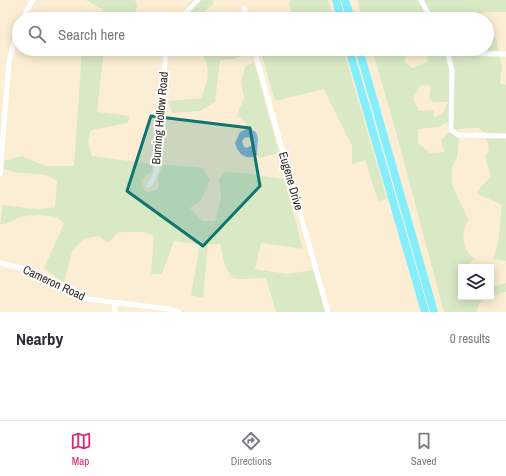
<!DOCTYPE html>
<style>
body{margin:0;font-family:"Archivo Narrow",sans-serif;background:#f2f2f3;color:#2b2b33}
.controls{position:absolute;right:12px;bottom:12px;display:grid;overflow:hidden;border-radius:0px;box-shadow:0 2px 10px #0003}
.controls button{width:36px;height:36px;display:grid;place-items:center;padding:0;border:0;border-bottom:1px solid #e1e1e2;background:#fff;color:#2b2b33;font:20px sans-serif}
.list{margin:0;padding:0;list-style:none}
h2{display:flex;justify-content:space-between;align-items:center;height:52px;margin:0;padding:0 16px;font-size:17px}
h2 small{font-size:13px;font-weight:400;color:#7c7c81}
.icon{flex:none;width:22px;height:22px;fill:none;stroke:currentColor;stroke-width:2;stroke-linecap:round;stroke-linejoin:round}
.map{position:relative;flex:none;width:506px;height:312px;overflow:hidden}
.search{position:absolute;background:#fff;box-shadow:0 2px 10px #0003;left:12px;right:12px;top:12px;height:44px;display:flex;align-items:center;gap:10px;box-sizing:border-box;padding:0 14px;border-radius:22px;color:#7c7c81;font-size:15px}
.sheet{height:108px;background:#fff}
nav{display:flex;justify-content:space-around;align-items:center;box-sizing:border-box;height:56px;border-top:1px solid #e1e1e2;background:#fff;font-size:11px;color:#7c7c81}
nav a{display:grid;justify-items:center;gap:2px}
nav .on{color:#db2777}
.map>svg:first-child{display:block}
.green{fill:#d9e9c6;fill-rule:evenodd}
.water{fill:#85afd5;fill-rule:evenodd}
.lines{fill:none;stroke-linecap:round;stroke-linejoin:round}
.minor{stroke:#fff;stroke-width:5}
.trunk{stroke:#84eefc;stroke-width:8}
.marked{fill:#0f766e;fill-opacity:0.2;stroke:#0f766e;stroke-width:3;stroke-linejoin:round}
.labels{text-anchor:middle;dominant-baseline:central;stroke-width:4;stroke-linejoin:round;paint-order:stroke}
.street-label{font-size:12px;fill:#2e291f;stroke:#fdfdfd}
</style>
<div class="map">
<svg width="506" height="312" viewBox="0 0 506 312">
<rect width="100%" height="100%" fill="#fceed4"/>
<!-- green -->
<g class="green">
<path d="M86 0H135L137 5 135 19H99L103 10Z"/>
<path d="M192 0H213V4L197 19H176Z"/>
<path d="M290 0H328L334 19H293L289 3Z"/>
<path d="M357 0H506V12H483L477 19H363Z"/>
<path d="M487 35 496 38 502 66 500 84 506 85V261L493 259 498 244 502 205 476 193 491 176 485 157 489 150 485 133 478 128 457 129 459 140 457 158 452 167V184L468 219C462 233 460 250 476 259L470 262 468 267H461V297H488C481 299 478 305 477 312H444L397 136 372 49H406L405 62 412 68 427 62 428 49H487ZM421 85 431 86 429 98 434 102H448L443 114 434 117V110L419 111 413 98ZM447 122 450 132 441 140 444 152 430 153 418 143V129L439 127Z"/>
<path d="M78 49H104L97 112 129 116 128 123 91 130 88 141 92 156 152 164V171L142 179 141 186 147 192 156 190 159 187 158 177 163 165H173L202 168 210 180 201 200 190 208 202 221H215L221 198 219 179 225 172 244 173 284 179 303 249 261 243 255 269 288 274 313 270 325 312H276L266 278C254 278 244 280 232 278L225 266 220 244H208L203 298 191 295 200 244 174 241 162 274H151L154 236 144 232H118L108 243 99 236 83 239 72 252 64 283 44 268 64 224 57 217 40 215 22 216 5 224H0L3 205C23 206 36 212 55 207L57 181 46 175 13 172 4 169V161L22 156 45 166H74L82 51Z"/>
<path d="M201 49H249L248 53 234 59 220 60 215 102 200 111 172 113 168 101 201 98C210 77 210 70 201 49Z"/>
<path d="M265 49H343L387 199 378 201 365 160 352 164V146L324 89 275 101 261 52Z"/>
<path d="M254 62 279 153 259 158 257 155C259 129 255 133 237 115L244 98 241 82 245 67Z"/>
<path d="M506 283V292L491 296V287Z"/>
</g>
<!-- water -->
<path class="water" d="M249 128 256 132 258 138 257 155C246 161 238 154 235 143L240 132ZM249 137 252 145 247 148 244 147 242 141 244 138Z"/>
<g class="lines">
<!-- minor -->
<g class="minor">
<path d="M421 0 431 19"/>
<path d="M244 8 246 19"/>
<path d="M22 19 33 0"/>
<path d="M179 19 198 0"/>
<path d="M254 49 328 312"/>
<path d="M447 49 452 71 451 130 458 135 506 136"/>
<path d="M449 53 506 54"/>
<path d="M0 174 9 61 19 24"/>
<path d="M149 185C167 169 162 77 166 49"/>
<path d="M0 263 26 269 80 298 169 309 179 312"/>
<path d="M115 312V303"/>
</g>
<!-- trunk -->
<g class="trunk">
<path d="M336 0 341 19"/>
<path d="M345 0 351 19"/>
<path d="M349 49 425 312"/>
<path d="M359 49 434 312"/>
</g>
</g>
<!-- marked area -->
<path class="marked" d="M151 116 250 128 260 186 203 246 127 191Z"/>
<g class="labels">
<!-- street labels -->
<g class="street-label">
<text transform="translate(160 118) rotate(-85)">Burning Hollow Road</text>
<text transform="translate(291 181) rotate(74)">Eugene Drive</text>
<text transform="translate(54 283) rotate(25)">Cameron Road</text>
</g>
</g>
</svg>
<div class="controls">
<button><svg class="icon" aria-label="layers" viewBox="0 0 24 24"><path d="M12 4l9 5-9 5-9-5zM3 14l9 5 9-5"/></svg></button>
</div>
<div class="search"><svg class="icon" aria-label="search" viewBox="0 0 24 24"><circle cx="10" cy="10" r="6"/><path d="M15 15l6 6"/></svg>Search here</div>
</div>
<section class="sheet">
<h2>Nearby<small>0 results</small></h2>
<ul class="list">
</ul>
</section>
<nav>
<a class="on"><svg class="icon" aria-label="map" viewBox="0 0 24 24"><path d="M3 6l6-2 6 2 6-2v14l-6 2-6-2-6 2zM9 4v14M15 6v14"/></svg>Map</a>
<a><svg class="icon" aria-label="directions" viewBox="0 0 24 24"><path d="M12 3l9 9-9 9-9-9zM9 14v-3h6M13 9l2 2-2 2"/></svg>Directions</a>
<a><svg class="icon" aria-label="saved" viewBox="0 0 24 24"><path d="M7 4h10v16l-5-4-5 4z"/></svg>Saved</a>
</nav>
